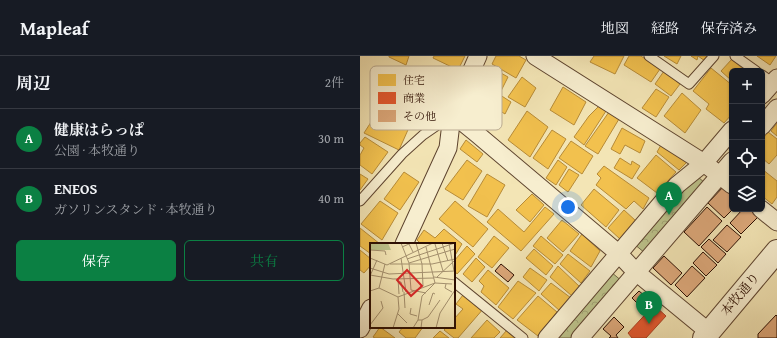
<!DOCTYPE html>
<html lang="ja">
<meta charset="utf-8">
<style>
body{margin:0;font-family:"Gentium Book Plus","Noto Serif JP",serif;background:#20242c;color:#f1f3f6}
.controls{position:absolute;right:12px;top:12px;display:grid;overflow:hidden;border-radius:6px;box-shadow:0 1px 3px #0004}
.controls button{width:36px;height:36px;display:grid;place-items:center;padding:0;border:0;border-bottom:1px solid #363941;background:#171b24;color:#f1f3f6;font:20px sans-serif}
.you{position:absolute;left:208px;top:151px;width:14px;height:14px;margin:-10px;border:3px solid #fff;border-radius:50%;background:#1a73e8;box-shadow:0 0 0 6px #1a73e833}
.badge{display:grid;place-items:center;width:26px;height:26px;border-radius:50%;background:#0b8043;color:#fff;font-size:13px;font-weight:700}
.pin{position:absolute;translate:-50% -33px;filter:drop-shadow(0 1px 2px #0008)}
.pin::after{content:'';position:absolute;top:21px;width:14px;height:12px;background:inherit;clip-path:polygon(0 0,100% 0,50% 100%)}
.list{margin:0;padding:0;list-style:none}
h2{display:flex;justify-content:space-between;align-items:center;height:52px;margin:0;padding:0 16px;font-size:17px}
h2 small{font-size:13px;font-weight:400;color:#9ea1a6}
.list li{display:grid;grid-template-columns:26px 1fr auto;gap:12px;align-items:center;box-sizing:border-box;height:60px;padding:0 16px;border-top:1px solid #363941}
.list b{display:block;font-size:15px;white-space:nowrap}
.list p{margin:0;font-size:13px;white-space:nowrap;color:#9ea1a6}
.list em{font-size:13px;font-style:normal;color:#9ea1a6}
.actions{display:flex;gap:8px;padding:12px 16px}
.actions a{flex:1;padding:9px 0;border:1px solid #0b8043;border-radius:6px;text-align:center;font-size:14px;color:#0b8043}
.actions .main{background:#0b8043;color:#fff}
.icon{flex:none;width:22px;height:22px;fill:none;stroke:currentColor;stroke-width:2;stroke-linecap:round;stroke-linejoin:round}
.map{position:relative;flex:none;width:417px;height:282px;overflow:hidden}
header{display:flex;align-items:center;gap:24px;box-sizing:border-box;height:56px;padding:0 20px;background:#171b24;border-bottom:1px solid #363941}
header strong{font-size:19px}
nav{display:flex;gap:22px;margin-inline-start:auto;font-size:14px}
main{display:flex}
aside{flex:1;background:#171b24}
.map>svg:first-child{display:block}
.park{fill:url(#park-crowns);stroke:#746947}
.homes{fill:#f2c14e;stroke:#b78b37}
.shops{fill:#e4572e;stroke:#ad4121}
.building{fill:#dca779;stroke:#2c0e02}
.lines{fill:none;stroke-linecap:round;stroke-linejoin:round}
.service-casing{stroke:#5e442f;stroke-width:11}
.minor-casing{stroke:#5e442f;stroke-width:19}
.tertiary-casing{stroke:#5e442f;stroke-width:24}
.service{stroke:#f7eecf;stroke-width:9}
.minor{stroke:#f7eecf;stroke-width:17}
.tertiary{stroke:#f7eecf;stroke-width:22}
.labels{text-anchor:middle;dominant-baseline:central;stroke-width:4;stroke-linejoin:round;paint-order:stroke}
.street-label{font-size:13px;fill:#2c0e02;stroke:#f7eecf}
.inset-road{fill:none;stroke:#a38f6d;stroke-width:1}
.view{fill:#d62828;fill-opacity:0.15;stroke:#d62828;stroke-width:2}
.inset-edge{fill:none;stroke:#2c0e02;stroke-width:2}
.key{fill:#f7eecf;stroke:#baab92;stroke-width:1}
.key-label{font-size:11px;fill:#2c0e02}
</style>
<header>
<strong>Mapleaf</strong>
<nav><a>地図</a><a>経路</a><a>保存済み</a></nav>
</header>
<main>
<aside>
<h2>周辺<small>2件</small></h2>
<ul class="list">
<li><span class="badge">A</span><div><b>健康はらっぱ</b><p>公園 · 本牧通り</p></div><em>30 m</em></li>
<li><span class="badge">B</span><div><b>ENEOS</b><p>ガソリンスタンド · 本牧通り</p></div><em>40 m</em></li>
</ul>
<div class="actions"><a class="main">保存</a><a>共有</a></div>
</aside>
<div class="map">
<svg width="417" height="282" viewBox="0 0 417 282">
<defs>
<pattern id="park-crowns" width="20" height="18" patternUnits="userSpaceOnUse"><rect width="20" height="18" fill="#bdc48c"/><path d="M2 6a3 3 0 1 1 6 0M12 15a3 3 0 1 1 6 0" fill="none" stroke="#a3a777"/></pattern>
</defs>
<rect width="100%" height="100%" fill="#f3e5b5"/>
<filter id="stains"><feTurbulence type="fractalNoise" baseFrequency=".005" numOctaves="4"/><feColorMatrix values="0 0 0 0 .2 0 0 0 0 .09 0 0 0 0 .02 0 0 0 .5 -.17"/></filter>
<radialGradient id="worn" r=".72"><stop offset=".6" stop-color="#630" stop-opacity="0"/><stop offset="1" stop-color="#630" stop-opacity=".3"/></radialGradient>
<!-- park -->
<g class="park">
<path d="M338 121 345 127 285 197 274 188 325 131Z"/>
<path d="M251 216 263 226 214 282H195Z"/>
</g>
<!-- homes -->
<g class="homes">
<path d="M29 0H49L46 9 29 1Z"/>
<path d="M74 0H105L98 14 73 2Z"/>
<path d="M136 0H159L166 4 156 22 132 8Z"/>
<path d="M234 0H264L255 18 230 6Z"/>
<path d="M269 0H281L300 13 291 26 264 9Z"/>
<path d="M304 0H321L317 8Z"/>
<path d="M331 0H348L345 5 338 0 337 4Z"/>
<path d="M397 0H416L410 9Z"/>
<path d="M372 3 385 15H372V25L361 15Z"/>
<path d="M132 12 148 21 141 35 124 25Z"/>
<path d="M351 12 372 29V58L364 67 346 53 349 48 333 35Z"/>
<path d="M304 15 320 28 311 40 295 28Z"/>
<path d="M162 21 176 32 165 51 148 41Z"/>
<path d="M120 26 151 46 145 58 113 38Z"/>
<path d="M203 31 226 46 214 69 190 54Z"/>
<path d="M296 33 309 41 296 61 282 52Z"/>
<path d="M322 37 341 54 325 77 304 60Z"/>
<path d="M239 50 246 55 224 89 214 81 229 60Z"/>
<path d="M20 52 51 67 39 94 4 77Z"/>
<path d="M167 55 188 71 170 101 148 84Z"/>
<path d="M249 56 259 63 238 98 225 90Z"/>
<path d="M417 67V80L411 75Z"/>
<path d="M262 72 285 85 280 97 265 89 260 98 251 93Z"/>
<path d="M192 74 206 83 188 113 173 102Z"/>
<path d="M408 76 417 83V99L409 108 402 102V84Z"/>
<path d="M5 81 28 96 12 118 0 109V99L4 92 0 89V87Z"/>
<path d="M106 84 123 98 117 106 100 93Z"/>
<path d="M211 85 233 100 222 118 199 102Z"/>
<path d="M301 89 327 106 319 114 297 96Z"/>
<path d="M296 99 316 116 297 137 277 122Z"/>
<path d="M260 102 271 109 272 105 280 110 272 123 254 112Z"/>
<path d="M107 104 122 115 103 144 85 133Z"/>
<path d="M198 104 207 111 196 129 186 122Z"/>
<path d="M244 110 289 142 283 153 274 145 266 153 236 129 241 122 237 118Z"/>
<path d="M209 113 219 119 208 136 199 129Z"/>
<path d="M402 113 417 125V141L412 148 402 140Z"/>
<path d="M44 116 59 126 40 154 24 143Z"/>
<path d="M0 118 8 123 0 134Z"/>
<path d="M127 118 145 129 127 161 108 150Z"/>
<path d="M234 133 259 154 246 171 221 149Z"/>
<path d="M172 138 184 149 170 166 156 154Z"/>
<path d="M20 145 38 157 22 184 1 168Z"/>
<path d="M95 145 128 173 113 191 79 163Z"/>
<path d="M185 151 194 158 161 195 127 166 138 153 164 176Z"/>
<path d="M264 154 276 165 260 183 248 172Z"/>
<path d="M202 164 219 178 203 196 187 182Z"/>
<path d="M0 172 20 188H11V198L0 190Z"/>
<path d="M84 173 102 188 94 201V188H61L57 184 64 174 75 182Z"/>
<path d="M222 178 240 195 231 211 210 195Z"/>
<path d="M134 180 149 192 132 212 118 201Z"/>
<path d="M181 180 203 199 195 208 173 190Z"/>
<path d="M107 190 115 198 97 218 94 214V205Z"/>
<path d="M174 193 193 210 186 219 166 202Z"/>
<path d="M0 194 11 203V209L4 217 0 214Z"/>
<path d="M208 198 230 215 221 227 200 208Z"/>
<path d="M116 202 125 211 112 226 103 218Z"/>
<path d="M198 210 220 231 212 240 190 221Z"/>
<path d="M170 212 187 224 179 235 163 221Z"/>
<path d="M128 214 149 232 136 249 121 236 124 230 119 225Z"/>
<path d="M158 225 176 237 153 263 138 251Z"/>
<path d="M191 227 211 242 200 255 181 238Z"/>
<path d="M103 239 124 252 98 282H94L84 274 87 271H94V263L103 253 96 248Z"/>
<path d="M178 240 197 256 178 280 157 264Z"/>
<path d="M127 264 140 276 134 282H111Z"/>
<path d="M20 271 35 282H15L13 281Z"/>
<path d="M43 271H63L55 282H46L39 276Z"/>
<path d="M147 274 156 282H140Z"/>
<path d="M80 275 89 282H73Z"/>
</g>
<!-- shops -->
<path class="shops" d="M294 249 306 260 286 282H272L268 277Z"/>
<!-- building -->
<g class="building">
<path d="M364 130 372 137V153H373L364 162 348 147Z"/>
<path d="M347 151 362 165 339 190 324 176Z"/>
<path d="M383 153H389L398 161 381 178 370 167Z"/>
<path d="M367 169 381 181 367 196 353 184Z"/>
<path d="M349 183 366 198 358 207 341 191Z"/>
<path d="M343 196 357 209 346 220 333 207Z"/>
<path d="M304 200 322 217 311 229 293 212Z"/>
<path d="M141 208 154 219 148 226 135 215Z"/>
<path d="M332 210 345 222 327 241 315 229Z"/>
<path d="M279 235 285 240 278 248 272 242Z"/>
<path d="M416 259 417 260V282H398V278Z"/>
<path d="M254 261 264 271 256 279 258 282H249L251 280 243 273Z"/>
</g>
<g class="lines">
<!-- service casing -->
<g class="service-casing">
<g id="service">
<path d="M289 0 329 28 354 0"/>
<path d="M375 0 396 15"/>
<path d="M402 19 413 27"/>
<path d="M0 145 42 98 63 79 92 59"/>
<path d="M94 226 163 282"/>
</g>
</g>
<!-- minor casing -->
<g class="minor-casing">
<g id="minor">
<path d="M175 0 344 107 372 129"/>
<path d="M402 39 417 22"/>
<path d="M92 59 101 65 117 78 258 197 276 216 349 276"/>
<path d="M402 70 417 52"/>
<path d="M401 153 417 166"/>
<path d="M44 188 88 92 92 59 118 0"/>
<path d="M0 273 11 252"/>
<path d="M187 282 317 129 344 107 372 74"/>
<path d="M220 282 372 105"/>
</g>
</g>
<!-- tertiary casing -->
<g class="tertiary-casing">
<path id="tertiary" d="M344 282 417 195"/>
</g>
<!-- service -->
<use href="#service" class="service"/>
<!-- minor -->
<use href="#minor" class="minor"/>
<!-- tertiary -->
<use href="#tertiary" class="tertiary"/>
</g>
<g class="labels">
<!-- street labels -->
<g class="street-label">
<text transform="translate(380 238) rotate(-50)">本牧通り</text>
</g>
</g>
<!-- overview -->
<g transform="translate(10 187)">
<rect width="85" height="85" fill="#f3e5b5"/>
<path d="M0 0H18L21 7H0Z" fill="#bdc48c"/>
<path class="inset-road" d="M31 0 39 20 41 47M46 0 52 21 53 43M72 0 78 18M79 0 84 28M65 1 73 28M32 4 39 1 43 9M0 7 15 8 16 12M0 15 17 22 63 0M31 15 36 49M37 16 85 0M39 20 85 6M20 21H62L85 16M0 25 19 31 85 28M0 32 23 36 64 35M0 33 7 17M64 34 85 37M67 34 84 18M28 36 29 51M28 39H31L33 49M65 40 82 41M76 41 75 45 82 49M9 45 15 21M41 47 56 50M0 48 9 45 28 54 65 40 56 4M34 49 35 65M59 62 63 50 65 51M41 65 40 71 47 73M27 70 37 80M48 77H52L51 85M52 77 58 74 70 57M0 82 13 65 11 58M23 85 29 66 28 54M43 85 48 77 52 53 65 40M66 85 70 70 85 47"/>
<path class="view" d="M37 27 52 43 41 53 27 37Z"/>
<rect width="85" height="85" class="inset-edge"/>
</g>
<!-- legend -->
<rect x="10" y="10" width="132" height="64" rx="6" class="key"/>
<rect x="18" y="18" width="18" height="12" fill="#f2c14e"/>
<rect x="18" y="36" width="18" height="12" fill="#e4572e"/>
<rect x="18" y="54" width="18" height="12" fill="#dca779"/>
<g class="key-label">
<text x="43" y="28">住宅</text>
<text x="43" y="46">商業</text>
<text x="43" y="64">その他</text>
</g>
<rect width="100%" height="100%" filter="url(#stains)"/>
<rect width="100%" height="100%" fill="url(#worn)"/>
</svg>
<div class="controls">
<button>+</button>
<button>−</button>
<button><svg class="icon" aria-label="locate" viewBox="0 0 24 24"><circle cx="12" cy="12" r="6"/><path d="M12 2v4M12 18v4M2 12h4M18 12h4"/></svg></button>
<button><svg class="icon" aria-label="layers" viewBox="0 0 24 24"><path d="M12 4l9 5-9 5-9-5zM3 14l9 5 9-5"/></svg></button>
</div>
<div class="you"></div>
<div class="pin badge" style="left:309px;top:159px">A</div>
<div class="pin badge" style="left:289px;top:268px">B</div>
</div>
</main>
